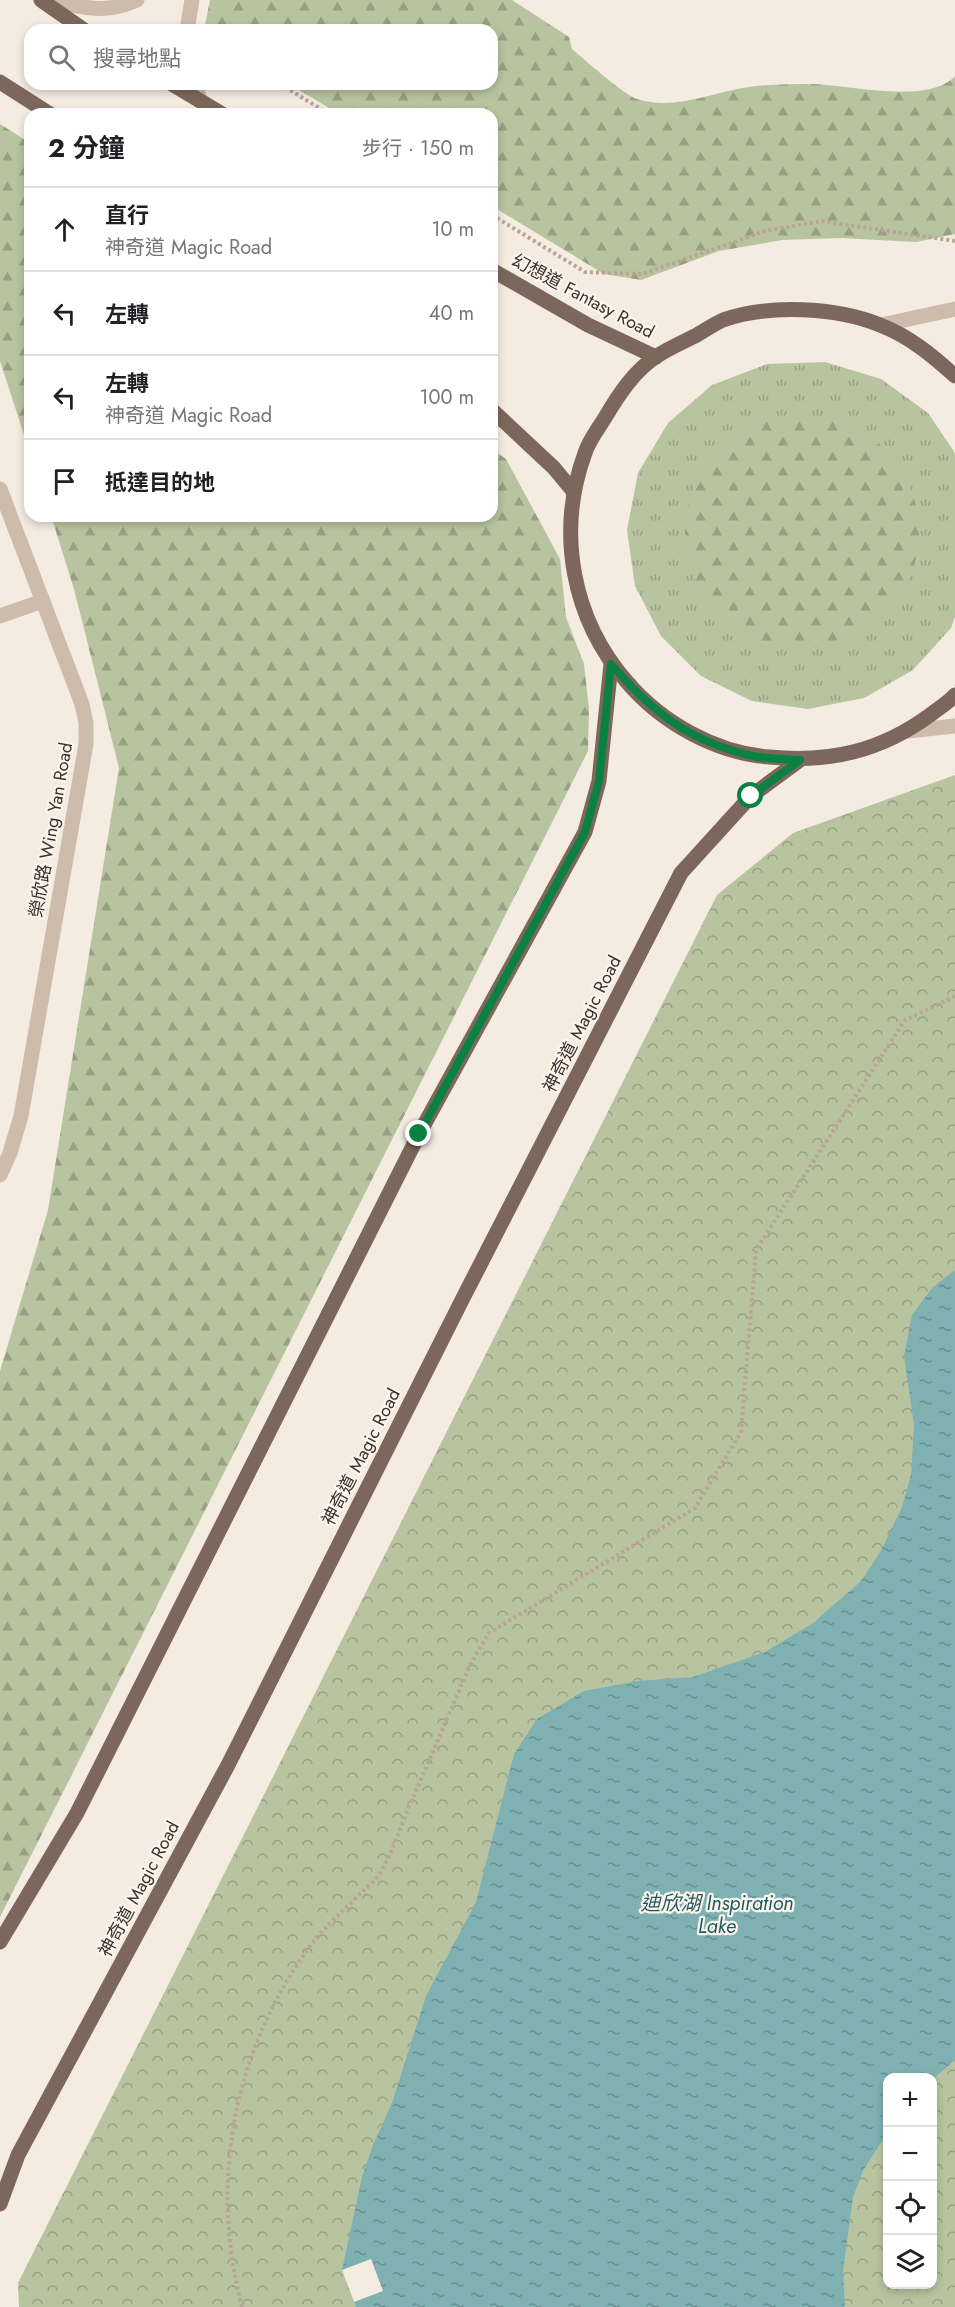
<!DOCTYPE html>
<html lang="zh-TW">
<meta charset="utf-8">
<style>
body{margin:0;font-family:Jost,"Noto Sans TC",sans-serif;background:#f2f2f2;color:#202124}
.controls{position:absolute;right:18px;bottom:18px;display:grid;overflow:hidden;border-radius:12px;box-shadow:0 3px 9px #0003}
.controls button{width:54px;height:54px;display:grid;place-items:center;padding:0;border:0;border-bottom:2px solid #e0e0e0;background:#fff;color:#202124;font:30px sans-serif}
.stop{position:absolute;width:18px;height:18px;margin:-14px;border:4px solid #0b8043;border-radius:50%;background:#fff}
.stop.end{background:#0b8043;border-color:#fff;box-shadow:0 2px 6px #0008}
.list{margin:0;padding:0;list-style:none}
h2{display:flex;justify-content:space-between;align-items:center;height:78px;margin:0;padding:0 24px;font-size:26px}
h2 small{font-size:20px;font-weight:400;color:#757577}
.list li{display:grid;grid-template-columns:39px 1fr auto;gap:18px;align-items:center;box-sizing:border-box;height:84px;padding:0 24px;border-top:2px solid #e0e0e0}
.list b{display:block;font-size:22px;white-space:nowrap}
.list p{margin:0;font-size:20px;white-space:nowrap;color:#757577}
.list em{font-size:20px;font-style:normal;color:#757577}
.icon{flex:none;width:33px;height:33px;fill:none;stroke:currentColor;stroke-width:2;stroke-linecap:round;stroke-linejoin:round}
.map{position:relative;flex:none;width:955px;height:2307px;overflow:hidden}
.search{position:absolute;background:#fff;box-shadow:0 3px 9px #0003;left:24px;top:24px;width:474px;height:66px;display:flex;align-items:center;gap:15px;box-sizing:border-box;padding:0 21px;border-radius:18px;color:#757577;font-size:22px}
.panel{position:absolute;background:#fff;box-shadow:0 3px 9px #0003;left:24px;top:108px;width:474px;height:414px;border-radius:18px}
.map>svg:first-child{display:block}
.grass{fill:url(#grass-tufts)}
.forest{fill:url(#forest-firs)}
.park{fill:url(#park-crowns);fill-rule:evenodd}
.water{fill:url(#water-ripples)}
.pier{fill:#f4ebe1}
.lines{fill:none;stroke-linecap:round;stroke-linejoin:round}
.path{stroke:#b9a596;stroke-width:4;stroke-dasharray:3 3;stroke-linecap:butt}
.minor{stroke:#cdbbac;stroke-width:15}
.major{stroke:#7d675c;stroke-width:15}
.route{stroke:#0b8043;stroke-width:8}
.labels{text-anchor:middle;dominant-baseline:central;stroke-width:4.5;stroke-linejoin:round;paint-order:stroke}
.street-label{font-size:18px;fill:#3b302b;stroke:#fbf5ee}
.water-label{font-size:20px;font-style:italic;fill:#1f5a5e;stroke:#fbf5ee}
</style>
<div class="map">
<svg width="955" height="2307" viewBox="0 0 955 2307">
<defs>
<pattern id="grass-tufts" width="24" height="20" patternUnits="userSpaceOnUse" patternTransform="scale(1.5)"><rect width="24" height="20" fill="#b8c4a0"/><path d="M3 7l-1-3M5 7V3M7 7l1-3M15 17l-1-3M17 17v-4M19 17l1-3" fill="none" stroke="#97a083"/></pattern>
<pattern id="forest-firs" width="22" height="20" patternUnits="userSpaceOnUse" patternTransform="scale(1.5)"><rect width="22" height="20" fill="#b8c4a0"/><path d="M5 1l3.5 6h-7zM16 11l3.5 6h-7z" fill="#97a083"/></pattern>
<pattern id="park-crowns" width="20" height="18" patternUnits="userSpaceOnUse" patternTransform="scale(1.5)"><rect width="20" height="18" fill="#b8c4a0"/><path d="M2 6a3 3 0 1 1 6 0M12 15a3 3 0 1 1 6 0" fill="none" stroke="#97a083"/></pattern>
<pattern id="water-ripples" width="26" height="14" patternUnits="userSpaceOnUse" patternTransform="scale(1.5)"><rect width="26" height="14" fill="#7fb0b2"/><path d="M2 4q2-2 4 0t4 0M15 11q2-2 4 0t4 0" fill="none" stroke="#699091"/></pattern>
</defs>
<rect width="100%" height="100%" fill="#f4ebe1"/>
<!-- grass -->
<path class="grass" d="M825 362 881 379 928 413 955 453V617L951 628 913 670 864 698 808 709 752 701 701 676 661 636 635 586 627 530 638 473 668 423 712 385 767 364Z"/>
<!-- forest -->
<g class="forest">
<path d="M210 0H512L569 37 572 49C585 60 624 95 637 99 674 111 713 92 749 87 770 84 793 84 813 84 849 85 929 105 955 76V234L916 242 841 238 782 240 719 251 641 280 604 274 492 206V114H339L289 84H492V30H204Z"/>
<path d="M0 124 30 143V453L0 361Z"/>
<circle cx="802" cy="532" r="117"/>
<path d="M492 449 506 459 560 559 566 617 584 664 589 709 588 751 0 1917V1371L48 1210 119 768 74 589 51 516H492Z"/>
</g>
<!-- park -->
<path class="park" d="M955 775V2307H19L18 2283 717 895 793 833ZM888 2078H932V2284H888Z"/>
<!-- water -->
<path class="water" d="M955 1270V2060L933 2079 888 2078 887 2133 863 2171 853 2197 843 2271 845 2307H356L342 2270 362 2177 373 2145 392 2103 426 1996 476 1902 514 1754 537 1719 584 1691 638 1681 693 1677 765 1652 813 1623 861 1581 881 1551 902 1507 911 1475 914 1425 904 1356 912 1315 932 1288Z"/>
<!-- pier -->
<path class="pier" d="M371 2259 383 2291 354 2302 342 2270Z"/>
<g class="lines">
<!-- path -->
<g class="path">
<path d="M280 84 329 114"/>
<path d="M492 215 585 272 643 274 765 231 821 221 955 241"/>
<path d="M242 2307C209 2181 233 2050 311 1945 325 1926 344 1910 361 1893 367 1887 376 1881 380 1873 392 1853 400 1828 409 1807 430 1759 450 1712 470 1665L489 1633 695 1508 741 1432 756 1250 905 1020 955 996"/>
</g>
<!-- minor -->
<g class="minor">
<path d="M50 0C83 7 104 15 137 0"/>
<path d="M187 30 192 0"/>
<path d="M196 84 200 101"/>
<path d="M881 325 955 309"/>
<path d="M0 489 82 704 86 723V744L21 1116 10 1153 0 1175"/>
<path d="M0 616 43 601"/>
<path d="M908 731 955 726"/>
</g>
<!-- major -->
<g class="major">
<path d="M41 0 84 30"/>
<path d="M0 82 50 114"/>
<path d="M172 84 222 114"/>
<path d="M492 270 588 325 656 357"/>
<path d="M955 376C933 356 909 336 880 325 836 307 768 304 723 320 714 324 704 331 695 336 683 342 669 348 657 356 635 370 619 394 606 416 599 428 589 440 585 453 556 532 572 619 627 682 662 723 716 753 769 757 830 763 881 751 930 715 939 708 948 703 955 695"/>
<path d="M492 410 554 468 573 491"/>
<path d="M0 1942 77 1813 419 1134 585 832 599 781 611 664"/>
<path d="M0 2204 18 2155 228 1765 462 1300 681 873 751 796 800 760"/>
</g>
</g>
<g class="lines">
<!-- route -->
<path class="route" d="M419 1134 585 832 599 781 611 664C652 712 690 742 753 756 768 759 784 759 800 760L751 796"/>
</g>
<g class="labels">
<!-- street labels -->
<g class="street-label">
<text transform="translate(583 296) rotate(28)">幻想道 Fantasy Road</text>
<text transform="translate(51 830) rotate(-80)">榮欣路 Wing Yan Road</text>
<text transform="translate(582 1024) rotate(-63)">神奇道 Magic Road</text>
<text transform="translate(361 1457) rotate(-63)">神奇道 Magic Road</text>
<text transform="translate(139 1889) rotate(-62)">神奇道 Magic Road</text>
</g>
<!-- water labels -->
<g class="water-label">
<text x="717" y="1903">迪欣湖 Inspiration<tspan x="717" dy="23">Lake</tspan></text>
</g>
</g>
</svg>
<div class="controls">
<button>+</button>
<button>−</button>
<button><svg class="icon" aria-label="locate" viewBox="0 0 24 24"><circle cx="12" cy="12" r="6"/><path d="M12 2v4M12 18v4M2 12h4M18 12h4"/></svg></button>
<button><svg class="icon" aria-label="layers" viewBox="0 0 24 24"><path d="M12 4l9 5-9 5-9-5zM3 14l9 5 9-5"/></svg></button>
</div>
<div class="stop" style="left:751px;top:796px"></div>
<div class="stop end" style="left:419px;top:1134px"></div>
<div class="search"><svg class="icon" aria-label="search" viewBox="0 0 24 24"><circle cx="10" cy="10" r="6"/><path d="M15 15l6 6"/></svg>搜尋地點</div>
<section class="panel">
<h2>2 分鐘<small>步行 · 150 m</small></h2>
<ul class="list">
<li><svg class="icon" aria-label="ahead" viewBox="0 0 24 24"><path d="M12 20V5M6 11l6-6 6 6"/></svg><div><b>直行</b><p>神奇道 Magic Road</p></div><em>10 m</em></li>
<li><svg class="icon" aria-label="left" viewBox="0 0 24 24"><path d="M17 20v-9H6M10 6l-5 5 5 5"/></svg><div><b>左轉</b></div><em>40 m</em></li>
<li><svg class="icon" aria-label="left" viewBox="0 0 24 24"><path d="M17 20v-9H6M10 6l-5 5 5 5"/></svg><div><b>左轉</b><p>神奇道 Magic Road</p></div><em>100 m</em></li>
<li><svg class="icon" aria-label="arrive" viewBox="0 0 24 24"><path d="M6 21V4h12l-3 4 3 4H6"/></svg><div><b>抵達目的地</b></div></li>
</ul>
</section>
</div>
